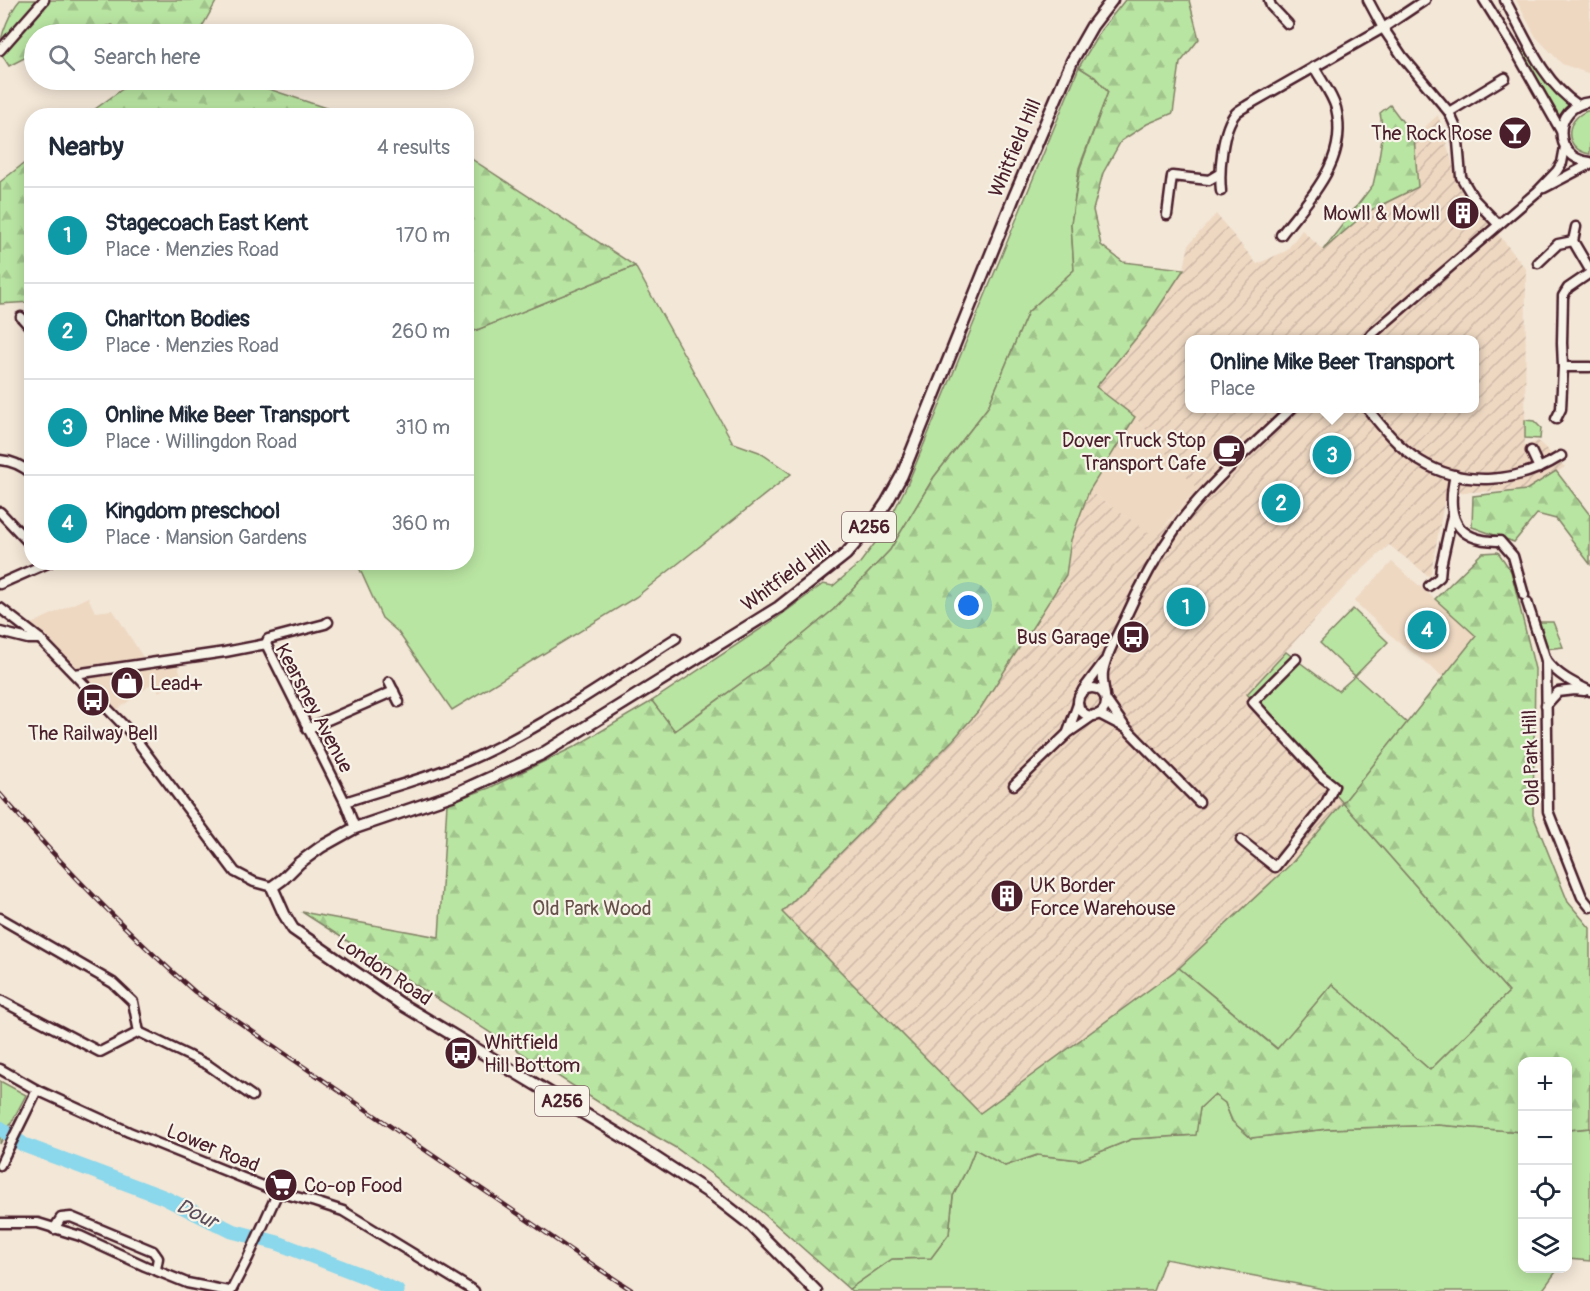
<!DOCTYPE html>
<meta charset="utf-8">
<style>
body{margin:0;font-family:Pangolin,sans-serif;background:#f2f2f3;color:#1f2937}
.controls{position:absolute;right:18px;bottom:18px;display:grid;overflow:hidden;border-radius:12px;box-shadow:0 3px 15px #0003}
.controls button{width:54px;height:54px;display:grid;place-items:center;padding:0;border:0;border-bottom:2px solid #e0e1e3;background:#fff;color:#1f2937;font:30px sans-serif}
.you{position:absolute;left:969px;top:606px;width:21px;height:21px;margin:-15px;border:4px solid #fff;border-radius:50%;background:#1a73e8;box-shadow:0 0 0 9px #1a73e833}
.badge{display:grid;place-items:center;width:39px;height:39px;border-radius:50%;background:#0f766e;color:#fff;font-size:20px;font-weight:700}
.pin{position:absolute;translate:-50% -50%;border:3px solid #fff;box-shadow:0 2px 6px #0006}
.popup{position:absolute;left:1185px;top:335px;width:294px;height:78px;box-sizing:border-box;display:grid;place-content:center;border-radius:12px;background:#fff;filter:drop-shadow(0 2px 4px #0005);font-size:20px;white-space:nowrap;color:#747a83}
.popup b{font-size:22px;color:#1f2937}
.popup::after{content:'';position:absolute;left:50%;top:100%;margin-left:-12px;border:12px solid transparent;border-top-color:#fff}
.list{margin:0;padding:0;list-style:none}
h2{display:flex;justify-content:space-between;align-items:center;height:78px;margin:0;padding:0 24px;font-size:26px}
h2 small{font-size:20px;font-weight:400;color:#747a83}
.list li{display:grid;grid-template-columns:39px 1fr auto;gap:18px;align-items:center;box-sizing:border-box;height:96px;padding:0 24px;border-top:2px solid #e0e1e3}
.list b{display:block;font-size:22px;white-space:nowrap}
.list p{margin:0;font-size:20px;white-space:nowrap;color:#747a83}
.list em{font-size:20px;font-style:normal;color:#747a83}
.icon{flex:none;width:33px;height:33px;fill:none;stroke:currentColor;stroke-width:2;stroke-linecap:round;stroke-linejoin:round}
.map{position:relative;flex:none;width:1590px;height:1291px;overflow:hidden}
.search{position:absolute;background:#fff;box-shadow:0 3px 15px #0003;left:24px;top:24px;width:450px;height:66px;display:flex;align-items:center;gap:15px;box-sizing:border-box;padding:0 21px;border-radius:33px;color:#747a83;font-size:22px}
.panel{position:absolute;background:#fff;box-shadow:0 3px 15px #0003;left:24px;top:108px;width:450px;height:462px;border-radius:24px}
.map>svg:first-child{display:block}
.built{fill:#eed8c2}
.industrial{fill:url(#industrial-furrows);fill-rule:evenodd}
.green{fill:#b9e5a2;stroke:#828266;stroke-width:1.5}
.forest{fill:url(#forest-firs);stroke:#828266;stroke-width:1.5}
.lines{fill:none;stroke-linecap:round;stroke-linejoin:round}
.river{stroke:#8bd7eb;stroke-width:15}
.minor-casing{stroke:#4a1f2b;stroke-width:13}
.major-casing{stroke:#4a1f2b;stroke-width:15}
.minor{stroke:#f7f3e8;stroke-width:8}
.major{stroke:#f7f3e8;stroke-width:10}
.rail-casing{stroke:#4a1f2b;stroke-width:4.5}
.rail{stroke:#f7f3e8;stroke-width:2;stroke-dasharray:7;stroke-linecap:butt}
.labels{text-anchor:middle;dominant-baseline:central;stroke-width:4.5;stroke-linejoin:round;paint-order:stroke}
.shield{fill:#f7f3e8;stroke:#7e5f64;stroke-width:1.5}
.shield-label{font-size:18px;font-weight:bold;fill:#4a1f2b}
.poi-label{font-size:20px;fill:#4a1f2b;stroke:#f7f3e8;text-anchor:end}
.street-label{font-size:20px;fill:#4a1f2b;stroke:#f7f3e8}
.park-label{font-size:20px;fill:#665049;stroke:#f7f3e8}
.water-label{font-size:21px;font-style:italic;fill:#5a4d5b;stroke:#f7f3e8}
</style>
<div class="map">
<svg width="1590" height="1291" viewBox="0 0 1590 1291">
<defs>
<pattern id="industrial-furrows" width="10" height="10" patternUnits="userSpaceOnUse" patternTransform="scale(1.5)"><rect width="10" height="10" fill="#eed8c2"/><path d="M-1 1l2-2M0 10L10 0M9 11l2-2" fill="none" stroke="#ceb9a7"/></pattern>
<pattern id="forest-firs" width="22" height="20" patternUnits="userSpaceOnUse" patternTransform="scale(1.5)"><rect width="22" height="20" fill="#b9e5a2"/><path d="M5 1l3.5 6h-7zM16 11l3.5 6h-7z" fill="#a1c48c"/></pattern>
</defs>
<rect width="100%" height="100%" fill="#f3e7d7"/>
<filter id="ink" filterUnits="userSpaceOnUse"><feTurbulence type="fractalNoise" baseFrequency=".0167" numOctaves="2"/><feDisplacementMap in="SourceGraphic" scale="12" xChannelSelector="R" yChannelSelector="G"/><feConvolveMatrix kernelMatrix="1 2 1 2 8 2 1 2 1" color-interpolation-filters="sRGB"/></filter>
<g filter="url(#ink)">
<!-- built -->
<g class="built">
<path d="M1516 0H1590V74L1562 64 1536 37Z"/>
<path d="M1135 417 1198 488 1170 519 1156 538 1089 491Z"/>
<path d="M1392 562 1476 635 1443 677 1388 633 1354 601Z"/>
<path d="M88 597 95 612 113 610 143 657 174 653 181 675 159 692 153 683 117 710 31 624Z"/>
</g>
<!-- industrial -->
<path class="industrial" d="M1438 115 1459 185 1526 269 1525 446 1538 441 1565 467 1526 490 1446 493 1430 577 1389 545 1348 583 1247 694 1343 803 1291 864 1179 968 980 1113 782 912 953 740 980 709 1066 575 1071 540 1089 491 1156 537 1197 489 1135 417 1096 387 1147 325 1184 269 1189 244 1216 214 1257 264 1286 251 1302 230 1323 250 1367 212 1418 187 1414 137ZM1190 340H1474V408H1190Z"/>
<!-- green -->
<g class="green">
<path d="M1525 47 1558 94 1573 106 1562 120 1525 59 1521 50Z"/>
<path d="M1079 67 1095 77 1108 92 1079 168 1071 224 1074 270 1028 312 988 407 934 477 890 550 833 610 769 663 674 731 652 701 777 618 823 584 833 586 860 563 884 531 908 483Z"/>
<path d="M1587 111H1590V154C1564 150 1563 120 1587 111Z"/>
<path d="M635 266 732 441 731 442 759 452 791 474 636 597 452 710 398 632 382 618 357 563 466 562 467 334Z"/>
<path d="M1525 420 1534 421 1541 428 1540 439 1525 438Z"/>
<path d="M1353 609 1388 642 1355 676 1407 723 1343 803 1509 992 1430 1070 1332 984 1278 1049 1179 968 1291 864 1343 803 1247 694 1286 652 1338 691 1355 676 1320 643Z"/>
<path d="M1537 622H1553L1563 647 1546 649Z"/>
<path d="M0 1081 26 1095 0 1144Z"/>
<path d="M1214 1094 1225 1103 1232 1121 1251 1138 1327 1129 1438 1125 1522 1132V1268L1558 1269 1542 1291H1334L1165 1259 1153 1291H852L849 1289 892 1259 931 1258 949 1234 953 1196 967 1169 975 1149 1005 1166 1037 1155 1080 1160 1132 1139 1195 1135 1200 1108Z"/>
<path d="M1590 1128V1261L1568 1259V1130Z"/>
</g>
<!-- forest -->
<g class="forest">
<path d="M20 0H217L198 34H120L112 25 72 34H34V53L9 66C6 61 1 55 0 49 0 35 11 10 20 0Z"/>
<path d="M1125 0H1189L1199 39 1180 63 1173 113 1147 124 1121 141 1103 173 1093 210 1101 245 1123 262 1184 269 1147 325 1096 387 1135 417 1089 491 1071 540 1066 575 980 709 953 740 782 912 980 1113 1179 968 1277 1049 1332 984 1430 1070 1509 992 1343 803 1476 636 1435 599 1482 553 1498 552 1511 571 1535 669 1533 815 1568 902 1590 928V1128L1568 1130V1062H1522V1132L1438 1125 1327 1129 1251 1138 1232 1121 1225 1103 1214 1095 1200 1108 1196 1135 1132 1139 1080 1160 1037 1155 1005 1166 975 1149 967 1169 953 1196 949 1234 931 1258 892 1259 849 1289 756 1207 676 1148 617 1114 302 912 439 937 447 803 489 788 576 746 652 701 675 731 769 663 833 610 890 550 934 477 988 407 1028 312 1074 270 1071 224 1080 168 1108 92 1095 77 1079 67 1101 30Z"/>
<path d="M133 80H242L347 115H87L128 85Z"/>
<path d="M1390 105 1414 137 1418 187 1367 212 1323 250 1373 185 1379 158 1383 131 1380 113Z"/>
<path d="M467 156 470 158 635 266 467 334Z"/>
<path d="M31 158V302L0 304V182Z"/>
<path d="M1556 471 1590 515V564L1556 519 1537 514 1514 542 1472 527 1473 496 1526 490Z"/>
</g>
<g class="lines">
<!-- river -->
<path class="river" d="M0 1128 24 1145 163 1197 232 1231 278 1243 364 1276 397 1291"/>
<!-- minor casing -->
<g class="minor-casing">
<g id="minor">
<path d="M1269 0 1271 6 1288 24"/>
<path d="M1368 0 1383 28 1402 56 1449 112 1457 130 1461 177 1474 199 1498 224"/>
<path d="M1484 0 1514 48 1561 131"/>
<path d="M1505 0C1525 36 1542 82 1578 105"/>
<path d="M0 50 44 0"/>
<path d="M1590 102C1552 106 1552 159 1590 162"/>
<path d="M1449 112 1505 78"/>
<path d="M1544 188 1590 164"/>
<path d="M1221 191C1219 171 1222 128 1236 113 1239 110 1245 107 1248 105L1383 28 1425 0"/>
<path d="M1167 215 1172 176 1209 180 1219 174"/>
<path d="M1281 235C1310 197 1349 161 1336 108 1332 94 1321 80 1314 67"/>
<path d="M1573 241 1576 227"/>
<path d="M1538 263 1558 244 1573 241 1590 270"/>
<path d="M21 317 32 329"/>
<path d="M1367 340 1372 334 1538 191 1557 171 1562 163 1565 147"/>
<path d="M1563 367H1590"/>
<path d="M1367 408C1382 427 1399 448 1420 461 1464 488 1519 483 1561 456"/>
<path d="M1556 419 1561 409 1563 367 1562 343 1563 296 1568 288 1590 273"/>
<path d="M1531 451 1539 468"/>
<path d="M0 460C13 461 22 465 32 474"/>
<path d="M1455 475C1446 515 1454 542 1500 541L1513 556 1524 595"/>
<path d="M0 512 32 546"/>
<path d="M0 584 50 562"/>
<path d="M1429 586 1440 577 1441 566 1452 516"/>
<path d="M1527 602 1546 660 1548 811 1582 897 1590 907"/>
<path d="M0 608 40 639 131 733 235 872 254 882 272 887"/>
<path d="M0 632 28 639H40"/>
<path d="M266 644 268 639 325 624 328 622"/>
<path d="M1546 660C1557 675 1573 683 1590 691"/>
<path d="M75 674 225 652 266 644 345 802 355 828"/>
<path d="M389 682 399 702"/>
<circle cx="1092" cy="702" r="14"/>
<path d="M1083 690 1104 662"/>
<path d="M1105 695C1104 688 1102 680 1103 672 1106 654 1116 638 1124 621 1139 587 1158 553 1180 522 1212 480 1254 445 1292 408"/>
<path d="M1106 700 1125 727 1199 802"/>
<path d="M1546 705 1558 692 1575 690 1584 691"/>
<path d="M1099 714 1124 727"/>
<path d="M307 729 394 691"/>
<path d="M1068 732 1078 704"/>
<path d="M1014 785 1068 733 1094 715"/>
<path d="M345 802C391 787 439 775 483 754 551 722 613 678 676 638"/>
<path d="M1241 840 1275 867 1326 803 1334 786 1321 776 1253 702 1296 659"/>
<path d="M0 918 113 983 133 1002 139 1032"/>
<path d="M0 1000 100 1052 139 1032 208 1065 252 1096"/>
<path d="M0 1069 37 1090 129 1132 278 1192 315 1202 343 1211 474 1291"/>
<path d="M0 1165 37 1090"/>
<path d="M0 1223H38L80 1236 145 1266 187 1283 228 1291"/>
<path d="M54 1229 61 1218 71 1217 153 1251 158 1258 156 1269"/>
<path d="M231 1291 248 1258 278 1192"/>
</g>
</g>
<!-- major casing -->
<g class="major-casing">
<path id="major" d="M816 1291 750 1224 714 1196 625 1138 401 1004 293 929 284 914 272 887 283 879 299 863 321 847 355 828 452 795 542 754 779 607 846 554 872 524 887 502 902 475 1014 197 1072 61 1092 26 1112 0"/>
</g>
<!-- minor -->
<use href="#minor" class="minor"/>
<!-- major -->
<use href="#major" class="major"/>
<!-- rail casing -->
<g class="rail-casing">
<path id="rail" d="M0 794C61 864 125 931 195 992L578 1255 633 1291"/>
</g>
<!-- rail -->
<use href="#rail" class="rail"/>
</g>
</g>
<!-- icons -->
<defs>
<g id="bar-disc" transform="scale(1.725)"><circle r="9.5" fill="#4a1f2b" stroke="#f7f3e8"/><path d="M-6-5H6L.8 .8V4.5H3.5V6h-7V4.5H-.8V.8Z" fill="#fff"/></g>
<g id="building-disc" transform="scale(1.725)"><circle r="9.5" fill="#4a1f2b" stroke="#f7f3e8"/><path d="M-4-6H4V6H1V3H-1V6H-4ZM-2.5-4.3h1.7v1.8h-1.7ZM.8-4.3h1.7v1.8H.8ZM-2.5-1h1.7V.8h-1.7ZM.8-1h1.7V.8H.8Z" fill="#fff"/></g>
<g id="cafe-disc" transform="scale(1.725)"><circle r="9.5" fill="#4a1f2b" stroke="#f7f3e8"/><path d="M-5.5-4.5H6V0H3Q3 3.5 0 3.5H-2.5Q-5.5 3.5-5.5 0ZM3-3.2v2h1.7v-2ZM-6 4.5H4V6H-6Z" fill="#fff"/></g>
<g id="bus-disc" transform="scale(1.725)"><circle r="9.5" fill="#4a1f2b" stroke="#f7f3e8"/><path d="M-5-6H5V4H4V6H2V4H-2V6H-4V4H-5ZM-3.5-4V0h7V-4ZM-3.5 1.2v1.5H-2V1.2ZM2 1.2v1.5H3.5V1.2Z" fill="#fff"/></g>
<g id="shop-disc" transform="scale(1.725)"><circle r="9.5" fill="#4a1f2b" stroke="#f7f3e8"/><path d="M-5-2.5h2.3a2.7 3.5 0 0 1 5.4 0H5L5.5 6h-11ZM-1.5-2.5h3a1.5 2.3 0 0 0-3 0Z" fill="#fff"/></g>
<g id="supermarket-disc" transform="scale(1.725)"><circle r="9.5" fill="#4a1f2b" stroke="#f7f3e8"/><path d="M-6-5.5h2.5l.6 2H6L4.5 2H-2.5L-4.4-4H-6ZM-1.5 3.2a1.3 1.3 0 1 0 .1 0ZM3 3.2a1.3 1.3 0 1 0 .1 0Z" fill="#fff"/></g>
</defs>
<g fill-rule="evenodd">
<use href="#bar-disc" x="1515" y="133"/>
<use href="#building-disc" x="1463" y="213"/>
<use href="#cafe-disc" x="1229" y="451"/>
<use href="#bus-disc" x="1133" y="637"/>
<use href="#shop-disc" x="127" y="683"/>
<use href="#bus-disc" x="93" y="700"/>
<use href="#building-disc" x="1007" y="896"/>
<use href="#bus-disc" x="461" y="1053"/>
<use href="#supermarket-disc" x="281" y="1185"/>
</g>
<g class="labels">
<!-- shield labels -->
<g class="shield">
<rect x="842" y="512" width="54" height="30" rx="4.5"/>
<rect x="535" y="1086" width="54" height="30" rx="4.5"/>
</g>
<g class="shield-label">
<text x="869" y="527">A256</text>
<text x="562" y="1101">A256</text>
</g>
<!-- poi labels -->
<g class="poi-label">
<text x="1492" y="133">The Rock Rose</text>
<text x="1440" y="213">Mowll &amp; Mowll</text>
<text x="1206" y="440">Dover Truck Stop<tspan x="1206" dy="23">Transport Cafe</tspan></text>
<text x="1110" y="637">Bus Garage</text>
<text x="150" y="683" text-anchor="start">Lead+</text>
<text x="93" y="733" text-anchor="middle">The Railway Bell</text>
<text x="1030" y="885" text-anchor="start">UK Border<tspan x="1030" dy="23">Force Warehouse</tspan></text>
<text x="484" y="1042" text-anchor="start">Whitfield<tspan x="484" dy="23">Hill Bottom</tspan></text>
<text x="304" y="1185" text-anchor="start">Co-op Food</text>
</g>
<!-- street labels -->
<g class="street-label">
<text transform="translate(1015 148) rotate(-67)">Whitfield Hill</text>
<text transform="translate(786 576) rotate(-36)">Whitfield Hill</text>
<text transform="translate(314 708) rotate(62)">Kearsney Avenue</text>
<text transform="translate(1531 758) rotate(-92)">Old Park Hill</text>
<text transform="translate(384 970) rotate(34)">London Road</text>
<text transform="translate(213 1148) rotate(22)">Lower Road</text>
</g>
<!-- park labels -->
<g class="park-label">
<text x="592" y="908">Old Park Wood</text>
</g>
<!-- water labels -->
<g class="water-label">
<text transform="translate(197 1214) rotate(26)">Dour</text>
</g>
</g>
</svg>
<div class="controls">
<button>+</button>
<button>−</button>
<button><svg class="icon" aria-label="locate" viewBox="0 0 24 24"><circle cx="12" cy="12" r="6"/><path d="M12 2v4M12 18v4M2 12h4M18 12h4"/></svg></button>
<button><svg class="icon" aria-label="layers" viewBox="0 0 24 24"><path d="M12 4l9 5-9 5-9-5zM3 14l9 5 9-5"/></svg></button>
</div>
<div class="you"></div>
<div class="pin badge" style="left:1186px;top:607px;background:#0f9aa8">1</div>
<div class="pin badge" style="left:1281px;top:503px;background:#0f9aa8">2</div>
<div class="pin badge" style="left:1332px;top:455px;background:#0f9aa8">3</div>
<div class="popup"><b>Online Mike Beer Transport</b>Place</div>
<div class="pin badge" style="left:1427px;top:630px;background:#0f9aa8">4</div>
<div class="search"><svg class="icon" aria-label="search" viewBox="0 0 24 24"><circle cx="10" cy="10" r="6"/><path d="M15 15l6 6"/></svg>Search here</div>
<section class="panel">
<h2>Nearby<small>4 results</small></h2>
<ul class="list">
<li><span class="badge" style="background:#0f9aa8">1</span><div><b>Stagecoach East Kent</b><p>Place · Menzies Road</p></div><em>170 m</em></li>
<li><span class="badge" style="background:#0f9aa8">2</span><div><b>Charlton Bodies</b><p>Place · Menzies Road</p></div><em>260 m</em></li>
<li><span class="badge" style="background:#0f9aa8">3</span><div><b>Online Mike Beer Transport</b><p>Place · Willingdon Road</p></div><em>310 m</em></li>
<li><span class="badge" style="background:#0f9aa8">4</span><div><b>Kingdom preschool</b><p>Place · Mansion Gardens</p></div><em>360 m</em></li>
</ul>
</section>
</div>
